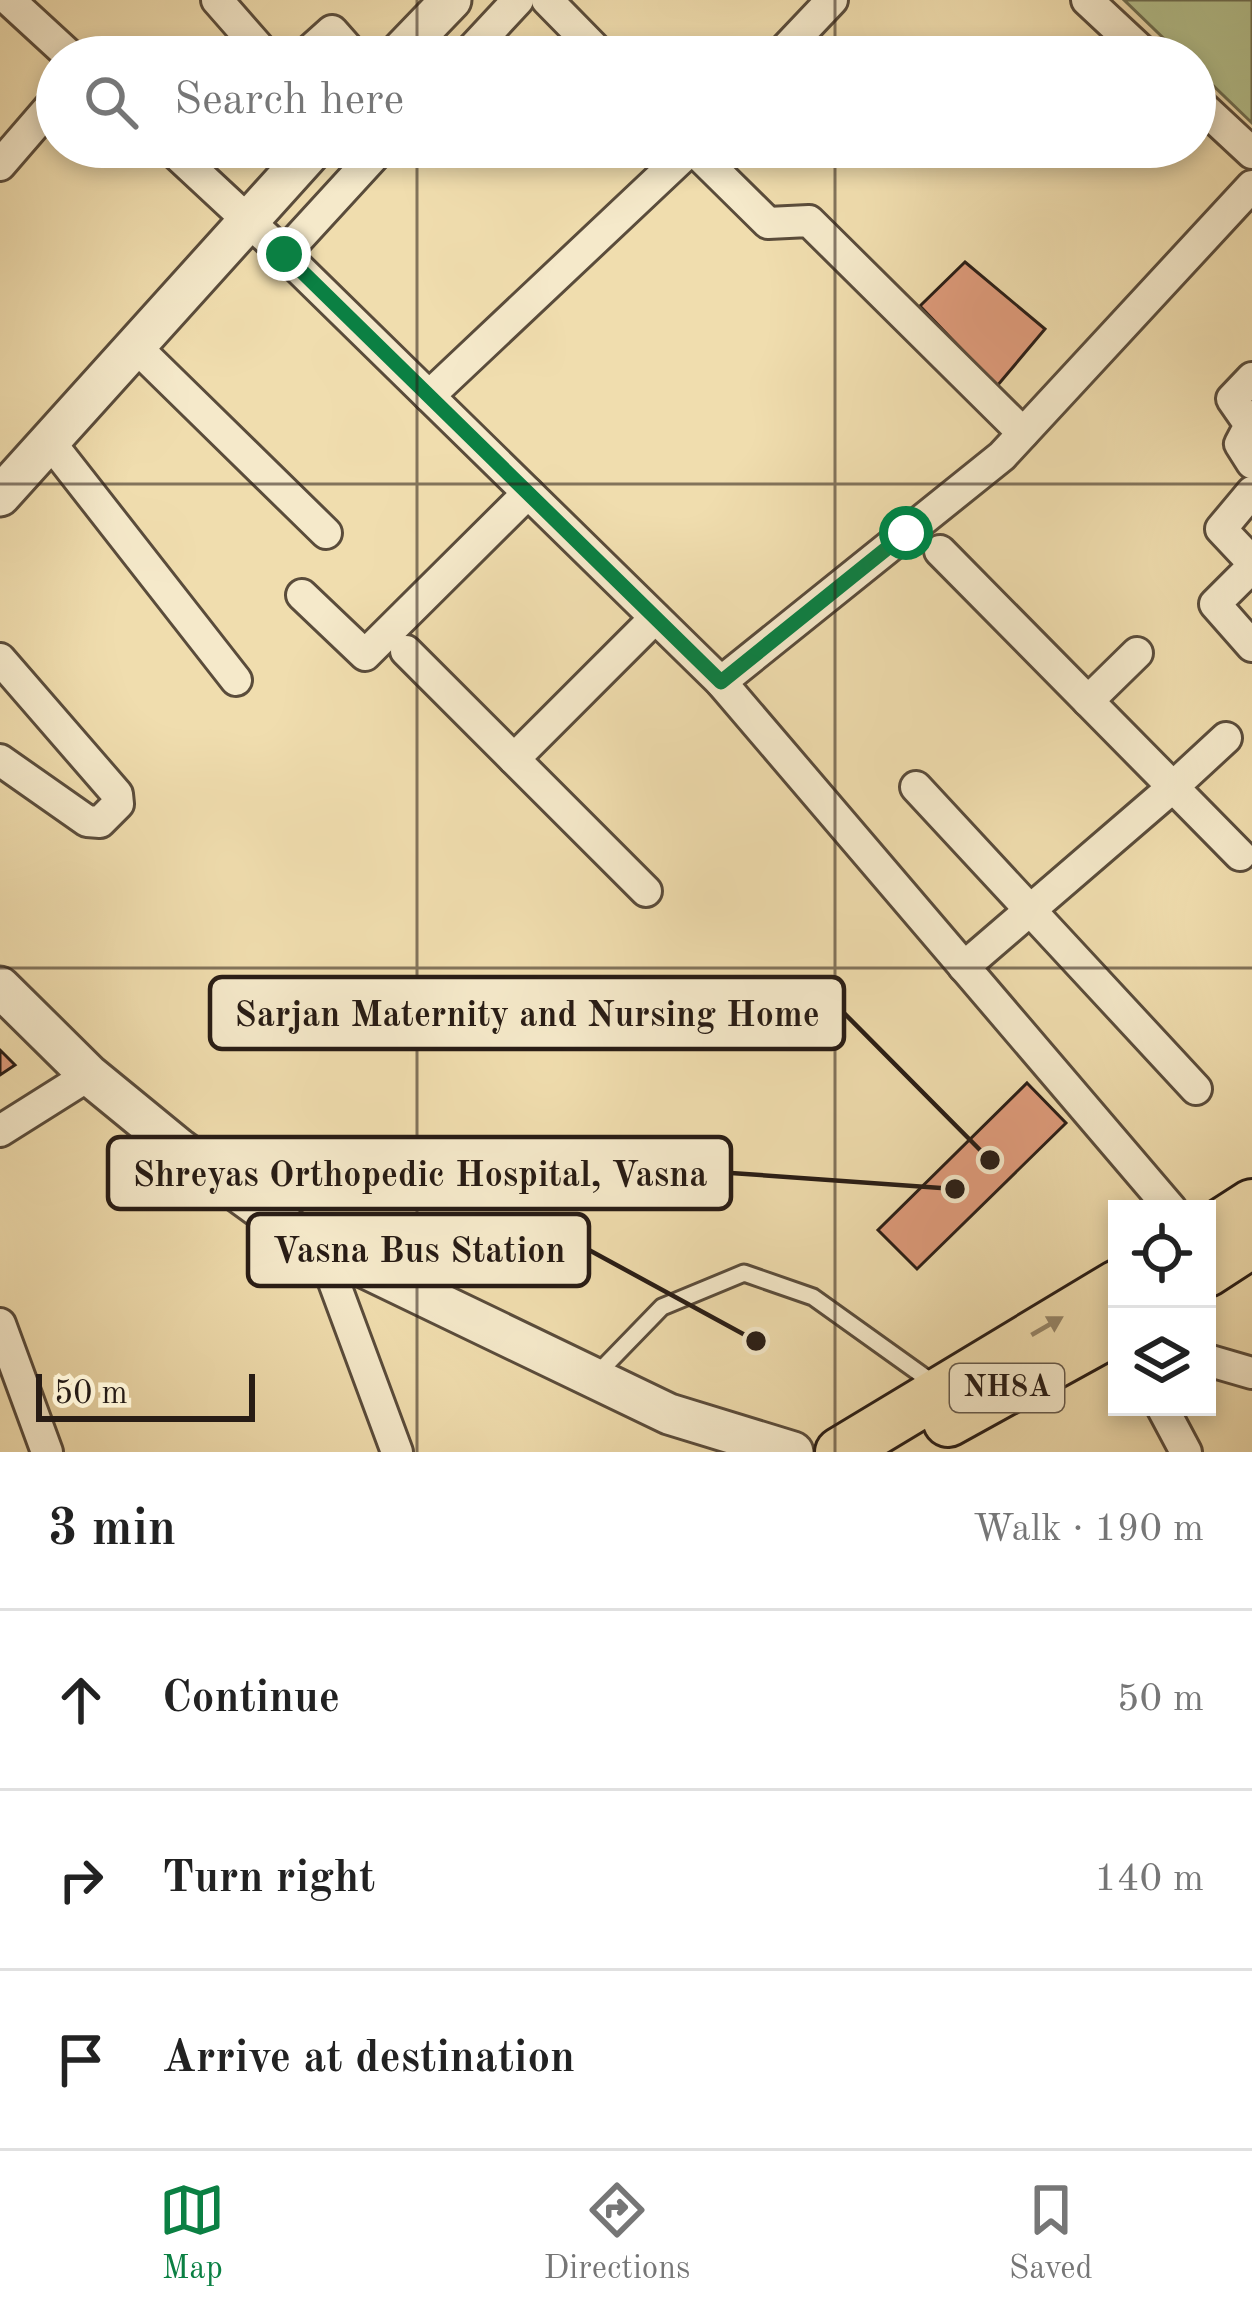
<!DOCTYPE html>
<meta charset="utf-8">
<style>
body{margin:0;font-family:"Old Standard TT",serif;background:#f6f6f6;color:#222}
.controls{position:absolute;right:36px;bottom:36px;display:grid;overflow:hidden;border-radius:0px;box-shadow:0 6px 18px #0003}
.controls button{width:108px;height:108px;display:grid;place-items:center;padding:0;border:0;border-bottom:3px solid #e0e0e0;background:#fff;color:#222;font:60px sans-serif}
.scale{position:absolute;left:36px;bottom:30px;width:219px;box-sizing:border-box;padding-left:12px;border:6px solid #281c15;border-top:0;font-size:33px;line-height:42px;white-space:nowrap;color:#281c15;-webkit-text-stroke:9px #f5e9ca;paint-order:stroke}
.stop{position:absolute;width:36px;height:36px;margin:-27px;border:9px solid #0b8043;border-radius:50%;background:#fff}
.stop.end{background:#0b8043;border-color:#fff;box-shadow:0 3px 12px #0008}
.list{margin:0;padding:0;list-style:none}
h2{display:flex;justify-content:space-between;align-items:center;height:156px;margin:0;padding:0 48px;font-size:51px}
h2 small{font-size:39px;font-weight:400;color:#767676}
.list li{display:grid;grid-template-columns:78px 1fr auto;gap:36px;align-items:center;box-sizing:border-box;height:180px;padding:0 48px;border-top:3px solid #e0e0e0}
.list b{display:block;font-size:45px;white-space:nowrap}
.list em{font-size:39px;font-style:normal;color:#767676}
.icon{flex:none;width:66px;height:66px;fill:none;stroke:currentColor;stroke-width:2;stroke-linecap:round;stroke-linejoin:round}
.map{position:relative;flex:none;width:1252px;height:1452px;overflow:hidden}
.search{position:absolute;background:#fff;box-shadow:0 6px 18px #0003;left:36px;right:36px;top:36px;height:132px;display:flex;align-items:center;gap:30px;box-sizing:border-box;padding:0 42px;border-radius:66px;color:#767676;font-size:45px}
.sheet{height:696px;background:#fff}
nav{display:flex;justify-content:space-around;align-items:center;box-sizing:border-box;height:168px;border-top:3px solid #e0e0e0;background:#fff;font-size:33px;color:#767676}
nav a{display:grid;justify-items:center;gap:6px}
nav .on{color:#0b8043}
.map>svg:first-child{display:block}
.green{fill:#b5c28e;stroke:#6e6f52;stroke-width:3}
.building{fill:#df9b7b;stroke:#281c15;stroke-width:3}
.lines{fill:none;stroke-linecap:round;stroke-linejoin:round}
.service-casing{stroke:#5a4c3b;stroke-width:21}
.minor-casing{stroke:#5a4c3b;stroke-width:36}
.tertiary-casing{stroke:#5a4c3b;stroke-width:45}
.primary-casing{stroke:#281c15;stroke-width:54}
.service{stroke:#f5e9ca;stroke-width:15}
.minor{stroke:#f5e9ca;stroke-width:30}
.tertiary{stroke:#f5e9ca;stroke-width:39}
.primary{stroke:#f0ddae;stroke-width:48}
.oneway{fill:#968669}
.route{stroke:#0b8043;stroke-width:15}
.grid{fill:none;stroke:#281c15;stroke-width:3;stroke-opacity:0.55}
.labels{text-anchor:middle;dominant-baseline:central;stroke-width:9;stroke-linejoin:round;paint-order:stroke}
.shield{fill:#f5e9ca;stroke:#665a4b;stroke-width:3}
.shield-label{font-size:30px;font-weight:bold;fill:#281c15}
.leader{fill:none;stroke:#281c15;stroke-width:4.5}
.callout-dot{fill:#281c15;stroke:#f5e9ca;stroke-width:4.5}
.callout{fill:#f5e9ca;stroke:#281c15;stroke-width:4.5}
.callout-label{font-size:36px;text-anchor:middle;font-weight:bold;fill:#281c15}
</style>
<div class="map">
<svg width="1252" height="1452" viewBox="0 0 1252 1452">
<rect width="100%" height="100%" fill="#f0ddae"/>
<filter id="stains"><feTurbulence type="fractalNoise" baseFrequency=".00167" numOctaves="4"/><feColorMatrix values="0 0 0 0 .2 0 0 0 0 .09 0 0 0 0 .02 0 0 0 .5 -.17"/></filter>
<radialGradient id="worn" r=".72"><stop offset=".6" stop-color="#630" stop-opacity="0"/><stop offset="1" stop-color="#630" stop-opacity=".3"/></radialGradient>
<!-- green -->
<path class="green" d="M1124 0H1252V123L1195 68V57H1183Z"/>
<!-- building -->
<g class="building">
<path d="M965 262 1045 329 997 386 920 306Z"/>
<path d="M0 1050 15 1065 0 1075Z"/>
<path d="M1027 1083 1066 1123 917 1269 878 1230Z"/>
</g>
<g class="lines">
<!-- service casing -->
<g class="service-casing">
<path id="service" d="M596 1375 662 1307 744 1273 813 1297 936 1385"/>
</g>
<!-- minor casing -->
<g class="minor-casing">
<g id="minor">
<path d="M9 0 71 57"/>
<path d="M217 0 267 57"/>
<path d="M547 0 603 57"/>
<path d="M1087 0 1148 57"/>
<path d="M303 57 332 31 355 57"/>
<path d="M465 57 518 0"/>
<path d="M778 57 832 0"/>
<path d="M1195 100 1252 153"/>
<path d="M169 147 284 254 721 682 1171 1209"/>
<path d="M691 147 768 223 809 221 1023 433"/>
<path d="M0 165 57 99"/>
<path d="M284 254 382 147"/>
<path d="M135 346 326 533"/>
<path d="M1252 378 1232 399 1250 425 1240 444 1252 463"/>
<path d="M429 396 693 147"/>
<path d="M49 441 236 680"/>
<path d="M1252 492 1221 529 1252 562"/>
<path d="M940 551 1173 787 964 967"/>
<path d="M1252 567 1215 604 1252 646"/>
<path d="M302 595 365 655 528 493"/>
<path d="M406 651 646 891"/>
<path d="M0 659 117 794 118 804 100 822 87 821 0 760"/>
<path d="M721 682 1002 456 1252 186"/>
<path d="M1088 701 1137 653"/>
<path d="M1226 738 1173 787 1240 855"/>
<path d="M514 759 655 618"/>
<path d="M916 787 1196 1089"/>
<path d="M0 1131 89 1075"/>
<path d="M321 1247 397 1452"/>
<path d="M0 1324 47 1452"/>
<path d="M1207 1360 1252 1373"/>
<path d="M1162 1407 1186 1452"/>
</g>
</g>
<!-- tertiary casing -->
<g class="tertiary-casing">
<g id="tertiary">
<path d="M396 57 451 0"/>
<path d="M0 496 315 147"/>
<path d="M0 987 89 1075 178 1148 299 1236 669 1414 793 1452"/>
</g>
</g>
<!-- primary casing -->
<g class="primary-casing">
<g id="primary">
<path d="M1207 1233 1252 1204"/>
<path d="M1207 1272 1252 1243"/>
<path d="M948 1422 1117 1329"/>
<path d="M840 1452 1117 1285"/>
</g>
</g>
<!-- service -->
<use href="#service" class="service"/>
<!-- minor -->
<use href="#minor" class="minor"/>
<!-- tertiary -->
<use href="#tertiary" class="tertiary"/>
<!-- primary -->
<use href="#primary" class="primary"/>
</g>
<!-- one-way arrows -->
<defs><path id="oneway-solid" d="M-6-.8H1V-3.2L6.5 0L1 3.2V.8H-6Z" transform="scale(3)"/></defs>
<use class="oneway" href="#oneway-solid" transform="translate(1047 1326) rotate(-30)"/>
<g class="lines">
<!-- route -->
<path class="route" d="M284 254 721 682 906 533"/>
</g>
<!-- grid -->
<path class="grid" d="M417 0V57M835 0V57M417 147V1452M835 147V1452M0 484H1252M0 968H1252"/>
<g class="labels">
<!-- shield labels -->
<rect class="shield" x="950" y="1364" width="114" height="48" rx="9"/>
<g class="shield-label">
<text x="1007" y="1388">NH8A</text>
</g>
</g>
<!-- callouts -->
<path class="leader" d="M990 1160L844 1013M955 1189L731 1173M756 1341L589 1250"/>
<g class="callout-dot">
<circle cx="990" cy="1160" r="12"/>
<circle cx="955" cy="1189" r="12"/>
<circle cx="756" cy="1341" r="12"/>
</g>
<g class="callout">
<rect x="210" y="977" width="634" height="72" rx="12"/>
<rect x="108" y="1137" width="623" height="72" rx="12"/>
<rect x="248" y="1214" width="341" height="72" rx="12"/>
</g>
<g class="callout-label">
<text x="527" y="1026">Sarjan Maternity and Nursing Home</text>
<text x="420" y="1186">Shreyas Orthopedic Hospital, Vasna</text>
<text x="419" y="1262">Vasna Bus Station</text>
</g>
<rect width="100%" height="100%" filter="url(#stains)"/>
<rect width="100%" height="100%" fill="url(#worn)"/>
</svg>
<div class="controls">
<button><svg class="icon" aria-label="locate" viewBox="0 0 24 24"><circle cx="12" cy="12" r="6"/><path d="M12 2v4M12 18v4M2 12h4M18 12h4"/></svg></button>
<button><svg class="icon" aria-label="layers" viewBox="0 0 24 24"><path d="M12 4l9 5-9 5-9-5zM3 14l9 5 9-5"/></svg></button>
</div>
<div class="scale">50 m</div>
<div class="stop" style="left:906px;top:533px"></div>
<div class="stop end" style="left:284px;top:254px"></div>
<div class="search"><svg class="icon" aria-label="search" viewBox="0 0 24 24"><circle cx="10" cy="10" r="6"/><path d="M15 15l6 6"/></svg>Search here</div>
</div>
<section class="sheet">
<h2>3 min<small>Walk · 190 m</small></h2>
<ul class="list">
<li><svg class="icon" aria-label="ahead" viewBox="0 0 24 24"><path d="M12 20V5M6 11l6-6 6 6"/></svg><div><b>Continue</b></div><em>50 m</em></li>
<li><svg class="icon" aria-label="right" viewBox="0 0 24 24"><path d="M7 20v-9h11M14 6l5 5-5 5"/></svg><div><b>Turn right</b></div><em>140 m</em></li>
<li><svg class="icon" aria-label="arrive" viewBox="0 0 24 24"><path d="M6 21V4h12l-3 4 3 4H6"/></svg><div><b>Arrive at destination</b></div></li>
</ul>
</section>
<nav>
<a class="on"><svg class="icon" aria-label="map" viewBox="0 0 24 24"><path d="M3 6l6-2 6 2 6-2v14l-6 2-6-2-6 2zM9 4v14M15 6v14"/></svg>Map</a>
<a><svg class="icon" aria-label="directions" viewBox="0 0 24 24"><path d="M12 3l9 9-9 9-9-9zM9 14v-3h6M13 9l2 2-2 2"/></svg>Directions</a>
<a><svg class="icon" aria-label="saved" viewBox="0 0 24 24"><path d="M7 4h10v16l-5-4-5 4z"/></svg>Saved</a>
</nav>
